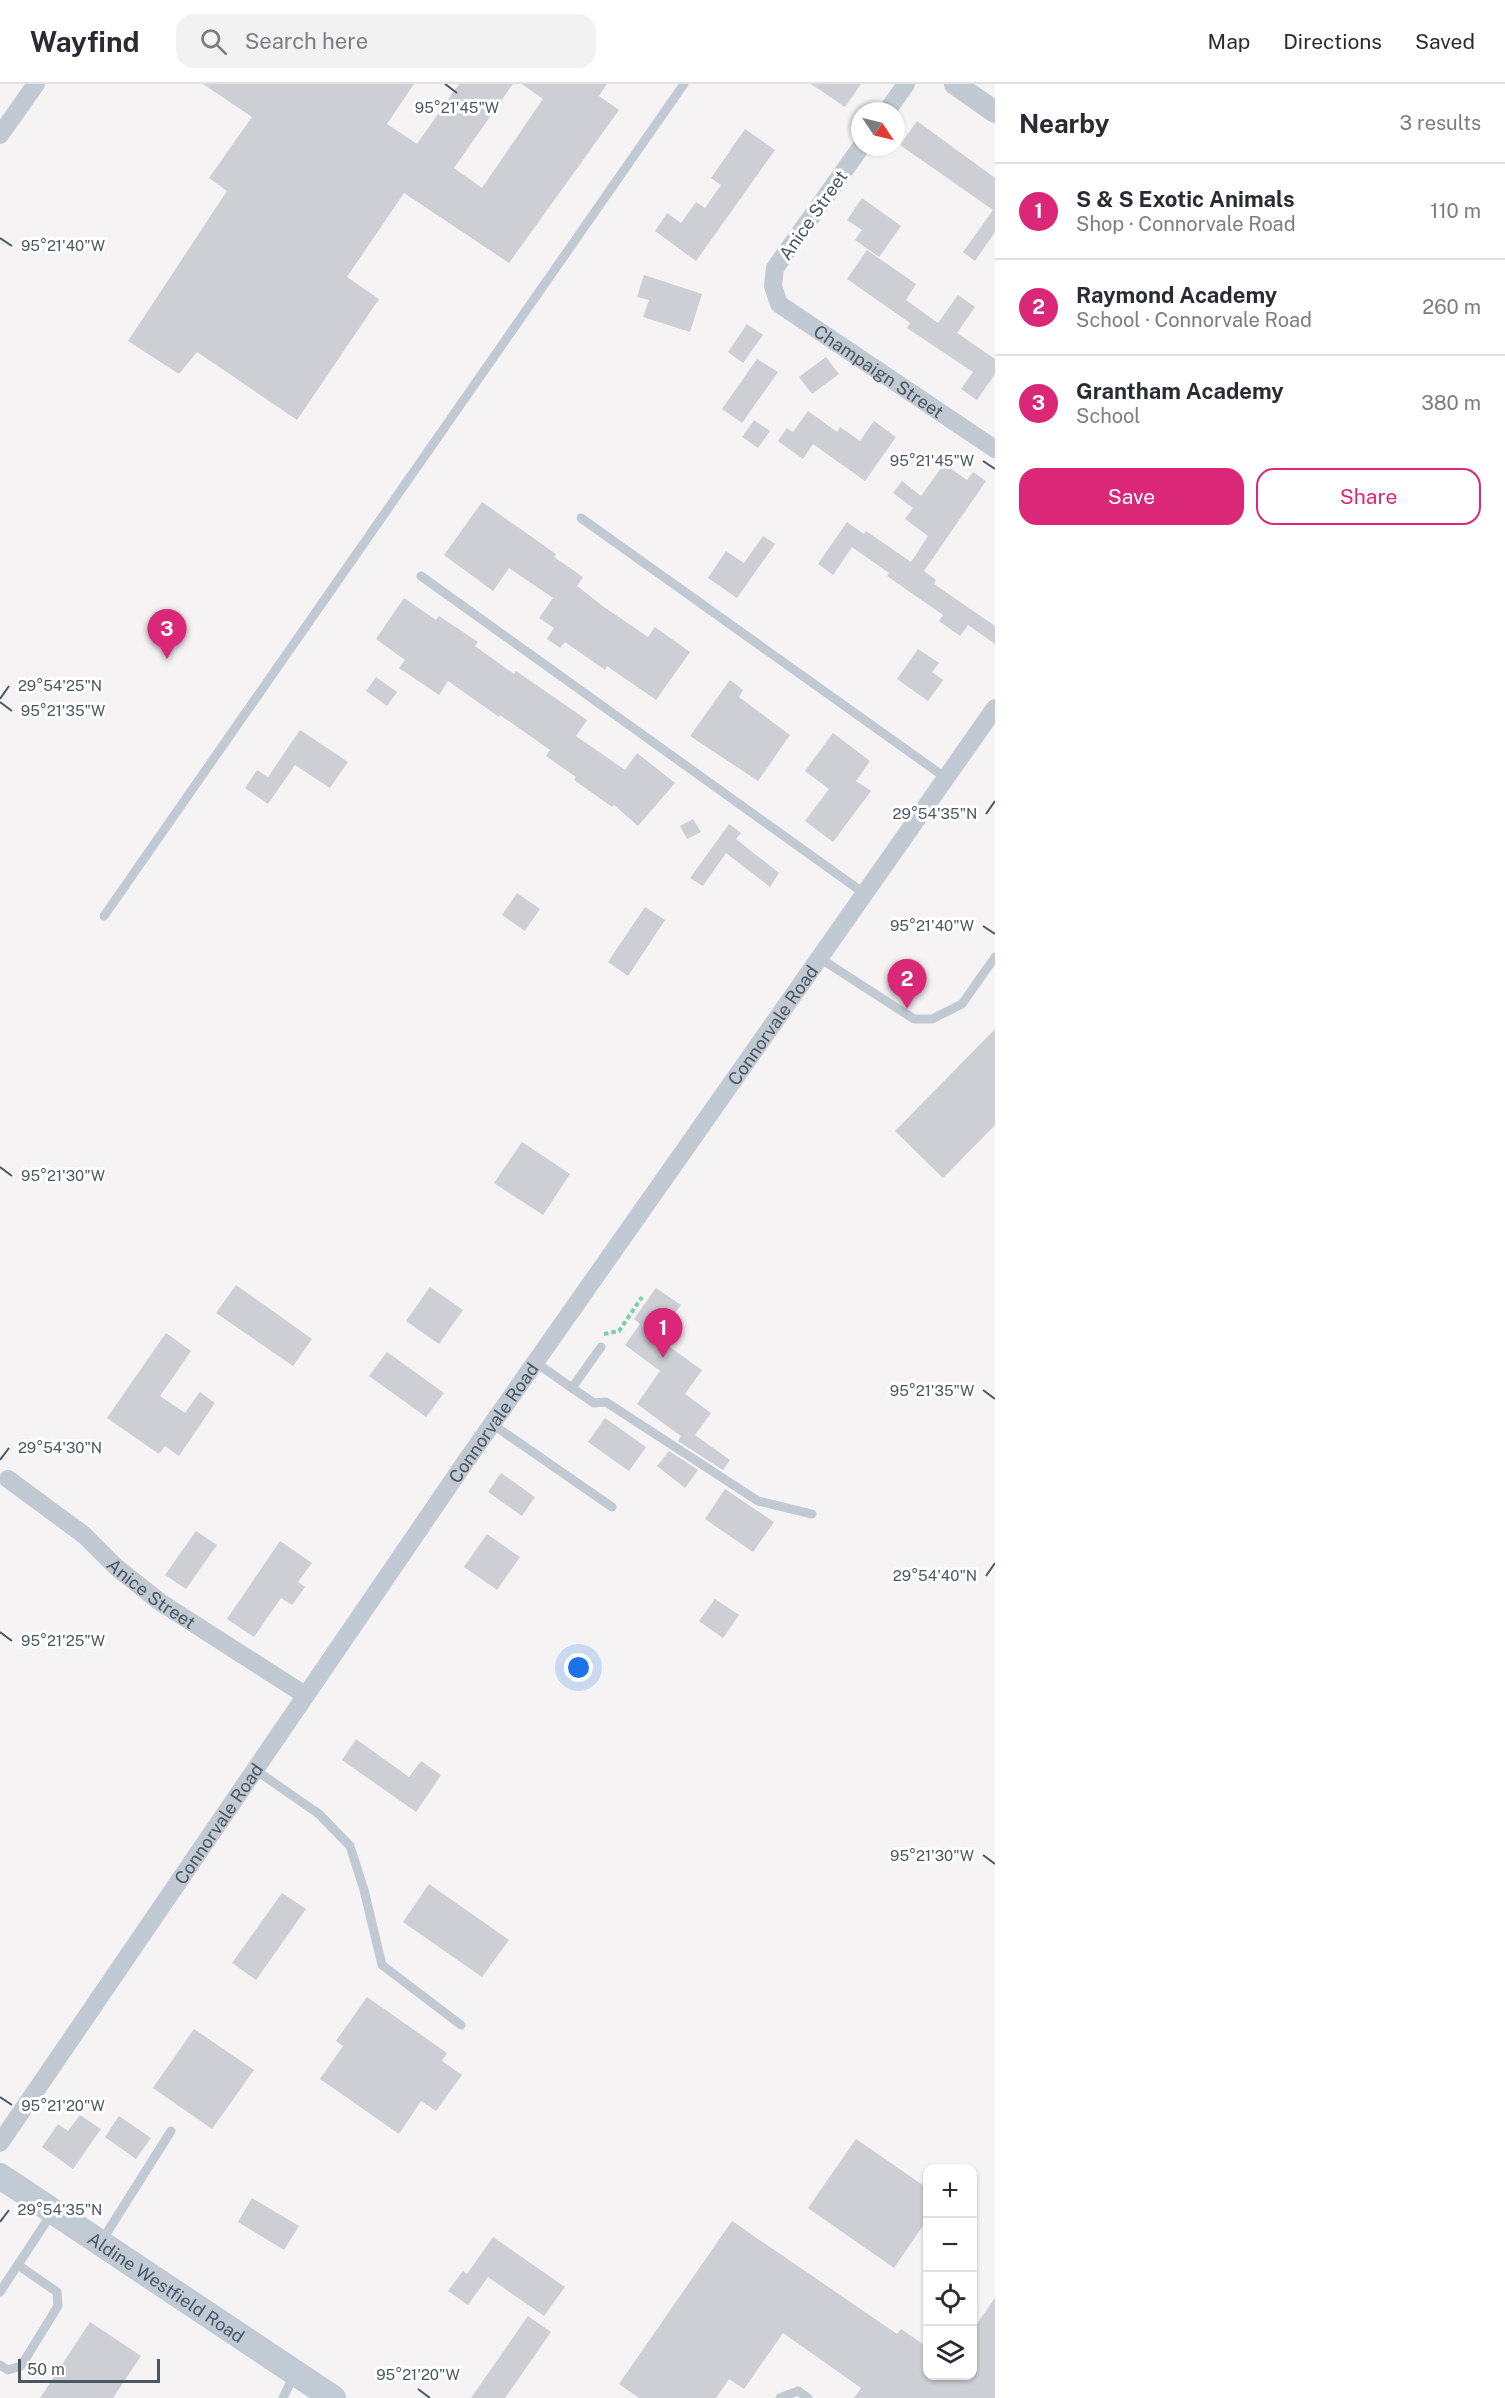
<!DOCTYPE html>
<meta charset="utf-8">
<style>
body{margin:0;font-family:"Public Sans",sans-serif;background:#f2f2f3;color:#2b2b33}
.controls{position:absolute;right:18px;bottom:18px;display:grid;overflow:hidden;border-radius:12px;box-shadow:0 2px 4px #0004}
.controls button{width:54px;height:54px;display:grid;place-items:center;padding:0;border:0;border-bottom:2px solid #e1e1e2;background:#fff;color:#2b2b33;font:30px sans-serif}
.compass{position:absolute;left:851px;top:18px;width:54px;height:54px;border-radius:50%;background:#fff;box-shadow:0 2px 4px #0004;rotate:125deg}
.scale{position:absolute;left:18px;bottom:15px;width:142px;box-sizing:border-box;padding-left:6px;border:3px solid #4a5661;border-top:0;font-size:16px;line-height:21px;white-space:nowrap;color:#4a5661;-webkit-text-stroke:4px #fff;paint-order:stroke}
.you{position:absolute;left:579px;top:1584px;width:21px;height:21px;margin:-15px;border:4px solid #fff;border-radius:50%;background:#1a73e8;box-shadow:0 0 0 9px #1a73e833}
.badge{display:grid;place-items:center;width:39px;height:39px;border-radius:50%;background:#db2777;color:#fff;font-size:20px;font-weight:700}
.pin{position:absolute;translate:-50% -50px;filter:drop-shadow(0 2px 3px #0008)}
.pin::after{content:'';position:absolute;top:32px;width:21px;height:18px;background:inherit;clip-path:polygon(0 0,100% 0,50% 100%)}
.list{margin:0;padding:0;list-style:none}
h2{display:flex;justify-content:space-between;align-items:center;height:78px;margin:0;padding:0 24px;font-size:26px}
h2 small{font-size:20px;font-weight:400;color:#7c7c81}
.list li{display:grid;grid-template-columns:39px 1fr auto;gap:18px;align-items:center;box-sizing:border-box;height:96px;padding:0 24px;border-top:2px solid #e1e1e2}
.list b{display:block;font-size:22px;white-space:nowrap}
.list p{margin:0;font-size:20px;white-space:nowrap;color:#7c7c81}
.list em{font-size:20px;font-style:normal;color:#7c7c81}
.actions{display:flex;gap:12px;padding:18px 24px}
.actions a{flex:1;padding:14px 0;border:2px solid #db2777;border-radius:18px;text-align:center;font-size:21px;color:#db2777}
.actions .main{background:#db2777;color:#fff}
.icon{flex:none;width:33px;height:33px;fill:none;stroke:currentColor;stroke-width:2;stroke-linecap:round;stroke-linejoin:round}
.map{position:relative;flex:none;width:995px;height:2314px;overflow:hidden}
header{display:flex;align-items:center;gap:36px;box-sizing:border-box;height:84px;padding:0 30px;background:#fff;border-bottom:2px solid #e1e1e2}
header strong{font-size:28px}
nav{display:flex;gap:33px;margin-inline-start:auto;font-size:21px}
.search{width:420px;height:54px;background:#f2f2f3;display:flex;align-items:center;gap:15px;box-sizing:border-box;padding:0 21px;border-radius:18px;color:#7c7c81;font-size:22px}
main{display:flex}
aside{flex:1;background:#fff}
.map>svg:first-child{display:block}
.building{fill:#cdcfd5}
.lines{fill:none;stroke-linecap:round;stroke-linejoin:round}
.path{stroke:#7ad0a6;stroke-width:4;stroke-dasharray:4.5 3;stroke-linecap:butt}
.service{stroke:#c1cad2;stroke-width:9}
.minor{stroke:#c1cad2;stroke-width:18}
.tertiary{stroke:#c1cad2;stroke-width:22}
.secondary{stroke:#c1cbd6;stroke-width:26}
.ticks{fill:none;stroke:#4a5661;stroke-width:2}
.labels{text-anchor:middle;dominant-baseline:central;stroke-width:6;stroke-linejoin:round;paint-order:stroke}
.street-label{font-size:18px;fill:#4a5661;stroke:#fff}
.ticks-label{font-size:15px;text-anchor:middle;fill:#4a5661;stroke:#fff;stroke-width:6;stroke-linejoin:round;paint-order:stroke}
</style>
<header>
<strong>Wayfind</strong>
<div class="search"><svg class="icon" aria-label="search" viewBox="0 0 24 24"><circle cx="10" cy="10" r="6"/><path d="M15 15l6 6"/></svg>Search here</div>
<nav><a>Map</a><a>Directions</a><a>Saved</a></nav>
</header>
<main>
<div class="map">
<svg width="995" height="2314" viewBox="0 0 995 2314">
<rect width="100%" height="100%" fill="#f5f3f3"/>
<!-- building -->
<g class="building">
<path d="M203 0H414L387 40 417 60 459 0H513L454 84 482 104 543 15 522 0H607L599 12 619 26 509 179 404 109 347 193 379 215 297 336 197 268 179 290 128 257 227 107 209 94 252 33Z"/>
<path d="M811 0H861L845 23Z"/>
<path d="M917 37 995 94V148L975 177 963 168 993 126 900 61Z"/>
<path d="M745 45 775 66 696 177 655 147 667 129 681 139 696 118 705 124 721 101 711 94Z"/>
<path d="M862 114 901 142 879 173 855 156 862 146 847 136Z"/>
<path d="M867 166 916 200 906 216 938 239 958 211 975 223 957 249 995 275V290L977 316 961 305 973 288 907 244 910 239 847 195Z"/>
<path d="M644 191 702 210 690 248 643 233 649 216 637 213Z"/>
<path d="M747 240 763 251 743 279 728 268Z"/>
<path d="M826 273 839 290 812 310 799 293Z"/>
<path d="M757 275 778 288 742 339 722 325Z"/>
<path d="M808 327 837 348 840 343 860 357 874 337 896 353 865 397 813 360 803 375 778 357 787 344 793 348Z"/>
<path d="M754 336 770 347 758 364 742 353Z"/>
<path d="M944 380 967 396 973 388 986 397 924 487 936 496 934 500 995 542V560L968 541 960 552 939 537 943 531 887 492 889 489 852 463 833 491 818 480 847 438 864 450 866 447 911 478 928 452 905 435 913 424 893 409 902 397 921 412Z"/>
<path d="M482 418 556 470 554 473 583 493 577 502 604 523 648 553 655 543 690 568 656 616 607 582 605 586 565 558 560 564 547 555 554 544 539 534 553 514 509 484 493 507 444 471Z"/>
<path d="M763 452 775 460 737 514 708 494 726 467 744 479Z"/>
<path d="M404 514 436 536 439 532 478 558 475 562 514 590 516 587 587 636 576 652 625 686 637 669 675 699 638 742 614 721 612 723 574 696 576 693 546 672 550 666 500 631 499 633 448 597 439 611 399 584 405 576 376 555Z"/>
<path d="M918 565 939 579 932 588 943 596 928 617 897 595Z"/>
<path d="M376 593 397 608 387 622 366 607Z"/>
<path d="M730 596 743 606 739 613 790 651 758 697 690 652Z"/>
<path d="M300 646 348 678 330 704 295 681 268 720 245 704 257 686 268 693Z"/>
<path d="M833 649 870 677 856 697 871 707 833 758 805 737 829 705 805 687Z"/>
<path d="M693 735 701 748 687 755 680 742Z"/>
<path d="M729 740 741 749 736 755 779 789 770 803 726 769 703 802 690 794Z"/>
<path d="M517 809 540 825 525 847 502 831Z"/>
<path d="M645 823 665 836 628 892 608 878Z"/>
<path d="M995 945V1041L943 1094 895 1047Z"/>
<path d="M522 1058 570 1090 543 1131 494 1099Z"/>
<path d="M236 1201 312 1255 293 1282 216 1229Z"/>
<path d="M430 1203 463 1226 439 1260 406 1237Z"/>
<path d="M656 1204 681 1221 657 1254 702 1286 685 1310 711 1329 695 1351 730 1376 723 1386 678 1357 681 1352 637 1320 660 1287 625 1261 640 1240 634 1235Z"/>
<path d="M166 1249 191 1267 160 1312 185 1329 200 1308 215 1319 179 1372 165 1362 159 1370 107 1334Z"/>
<path d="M387 1268 444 1309 426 1333 369 1292Z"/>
<path d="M605 1334 646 1363 629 1387 588 1358Z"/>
<path d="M669 1367 698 1386 685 1404 657 1382Z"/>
<path d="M501 1389 535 1413 522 1432 488 1408Z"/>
<path d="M725 1405 774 1438 753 1468 705 1435Z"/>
<path d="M196 1447 217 1461 186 1505 165 1491Z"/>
<path d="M487 1450 520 1473 497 1506 464 1483Z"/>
<path d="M280 1457 312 1479 298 1498 305 1503 292 1521 281 1514 254 1553 227 1535Z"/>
<path d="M715 1515 739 1531 723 1554 699 1537Z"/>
<path d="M356 1655 409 1693 421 1677 441 1691 416 1728 342 1676Z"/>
<path d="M429 1800 509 1856 482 1893 403 1838Z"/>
<path d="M282 1809 306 1825 256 1896 232 1879Z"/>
<path d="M367 1913 447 1969 442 1977 462 1991 436 2027 421 2017 399 2050 320 1995 343 1962 336 1957Z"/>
<path d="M194 1945 254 1986 212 2045 153 2004Z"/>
<path d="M80 2031 101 2045 73 2085 42 2063 58 2040 68 2047Z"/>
<path d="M119 2032 151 2054 136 2075 105 2053Z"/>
<path d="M856 2055 927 2104V2136L894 2184 808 2124Z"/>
<path d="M252 2114 299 2142 284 2166 238 2138Z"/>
<path d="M732 2137 897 2250 901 2245 927 2263V2292H972V2247L995 2214V2314H854L861 2304 783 2249 744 2305 729 2295 716 2314H639L619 2300Z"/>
<path d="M493 2153 565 2203 544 2232 488 2193 468 2221 448 2207 463 2187 467 2190Z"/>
<path d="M528 2232 551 2248 505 2314H471Z"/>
<path d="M90 2238 141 2272 113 2314H40Z"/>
</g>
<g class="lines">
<!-- path -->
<path class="path" d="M604 1250 619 1247 642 1213"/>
<!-- service -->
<g class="service">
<path d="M581 434 946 694"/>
<path d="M421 492 865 810"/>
<path d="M104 832 684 0"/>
<path d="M821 875 914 935H932L962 920 995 873"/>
<path d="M535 1278 572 1304 601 1263"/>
<path d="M572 1304 594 1319 606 1318 758 1417 812 1430"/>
<path d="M492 1340 612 1423"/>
<path d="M254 1685 319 1730 350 1762 364 1806 382 1881 461 1941"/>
<path d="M101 2158 171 2047"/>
<path d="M0 2208 52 2129"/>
<path d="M0 2281 8 2286 21 2282 58 2222 57 2208 18 2181"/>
<path d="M283 2314 295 2289"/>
<path d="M780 2314 798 2307 808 2314"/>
</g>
<!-- minor -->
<g class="minor">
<path d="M887 27 906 0"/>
<path d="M0 51 36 0"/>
<path id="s1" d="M861 63 775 184 773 202 779 220 995 365"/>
<path id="s2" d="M8 1395 84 1451 116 1483 160 1518 305 1611"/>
<path id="s3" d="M0 2059 466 1377 995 624"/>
</g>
<!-- tertiary -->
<path class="tertiary" d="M955 0 995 28"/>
<!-- secondary -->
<path class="secondary" id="s4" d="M0 2092 333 2314"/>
</g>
<!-- ticks -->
<path class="ticks" d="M445 0 457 9M0 154 12 162M983 377 995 385M0 615 9 602M0 618 12 627M986 730 995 717M983 842 995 850M0 1083 12 1092M983 1306 995 1315M0 1376 9 1364M986 1492 995 1479M0 1548 12 1557M983 1771 995 1780M0 2013 12 2021M0 2138 9 2126M418 2305 430 2314"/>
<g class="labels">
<!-- street labels -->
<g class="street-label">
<text transform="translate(813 131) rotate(-55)">Anice Street</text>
<text stroke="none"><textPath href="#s1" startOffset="306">Champaign Street</textPath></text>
<text stroke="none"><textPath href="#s3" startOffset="1359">Connorvale Road</textPath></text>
<text stroke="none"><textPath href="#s3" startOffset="873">Connorvale Road</textPath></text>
<text stroke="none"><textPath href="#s2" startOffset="184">Anice Street</textPath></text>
<text stroke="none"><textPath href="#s3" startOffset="387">Connorvale Road</textPath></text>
<text stroke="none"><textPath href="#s4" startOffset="200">Aldine Westfield Road</textPath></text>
</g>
</g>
<g class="ticks-label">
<text x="457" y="29">95°21'45"W</text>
<text x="63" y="167">95°21'40"W</text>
<text x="932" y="382">95°21'45"W</text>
<text x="60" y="607">29°54'25"N</text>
<text x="63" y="632">95°21'35"W</text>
<text x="935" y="735">29°54'35"N</text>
<text x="932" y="847">95°21'40"W</text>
<text x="63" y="1097">95°21'30"W</text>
<text x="932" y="1312">95°21'35"W</text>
<text x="60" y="1369">29°54'30"N</text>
<text x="935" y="1497">29°54'40"N</text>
<text x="63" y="1562">95°21'25"W</text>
<text x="932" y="1777">95°21'30"W</text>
<text x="63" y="2027">95°21'20"W</text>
<text x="60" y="2131">29°54'35"N</text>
<text x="418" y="2296">95°21'20"W</text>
</g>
</svg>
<div class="controls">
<button>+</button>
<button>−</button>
<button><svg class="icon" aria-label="locate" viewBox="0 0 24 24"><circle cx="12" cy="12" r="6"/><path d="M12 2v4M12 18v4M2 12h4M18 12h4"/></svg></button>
<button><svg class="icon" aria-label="layers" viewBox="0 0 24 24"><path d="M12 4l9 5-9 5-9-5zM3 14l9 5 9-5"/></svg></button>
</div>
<svg class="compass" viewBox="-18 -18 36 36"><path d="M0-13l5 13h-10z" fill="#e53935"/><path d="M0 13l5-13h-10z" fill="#7c7c81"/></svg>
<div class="scale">50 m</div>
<div class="you"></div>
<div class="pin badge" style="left:663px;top:1274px">1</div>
<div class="pin badge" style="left:907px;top:925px">2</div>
<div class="pin badge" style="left:167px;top:575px">3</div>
</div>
<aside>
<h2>Nearby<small>3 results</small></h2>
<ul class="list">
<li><span class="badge">1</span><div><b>S &amp; S Exotic Animals</b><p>Shop · Connorvale Road</p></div><em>110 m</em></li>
<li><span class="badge">2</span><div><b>Raymond Academy</b><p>School · Connorvale Road</p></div><em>260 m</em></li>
<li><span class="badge">3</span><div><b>Grantham Academy</b><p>School</p></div><em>380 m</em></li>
</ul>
<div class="actions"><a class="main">Save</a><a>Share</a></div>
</aside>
</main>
